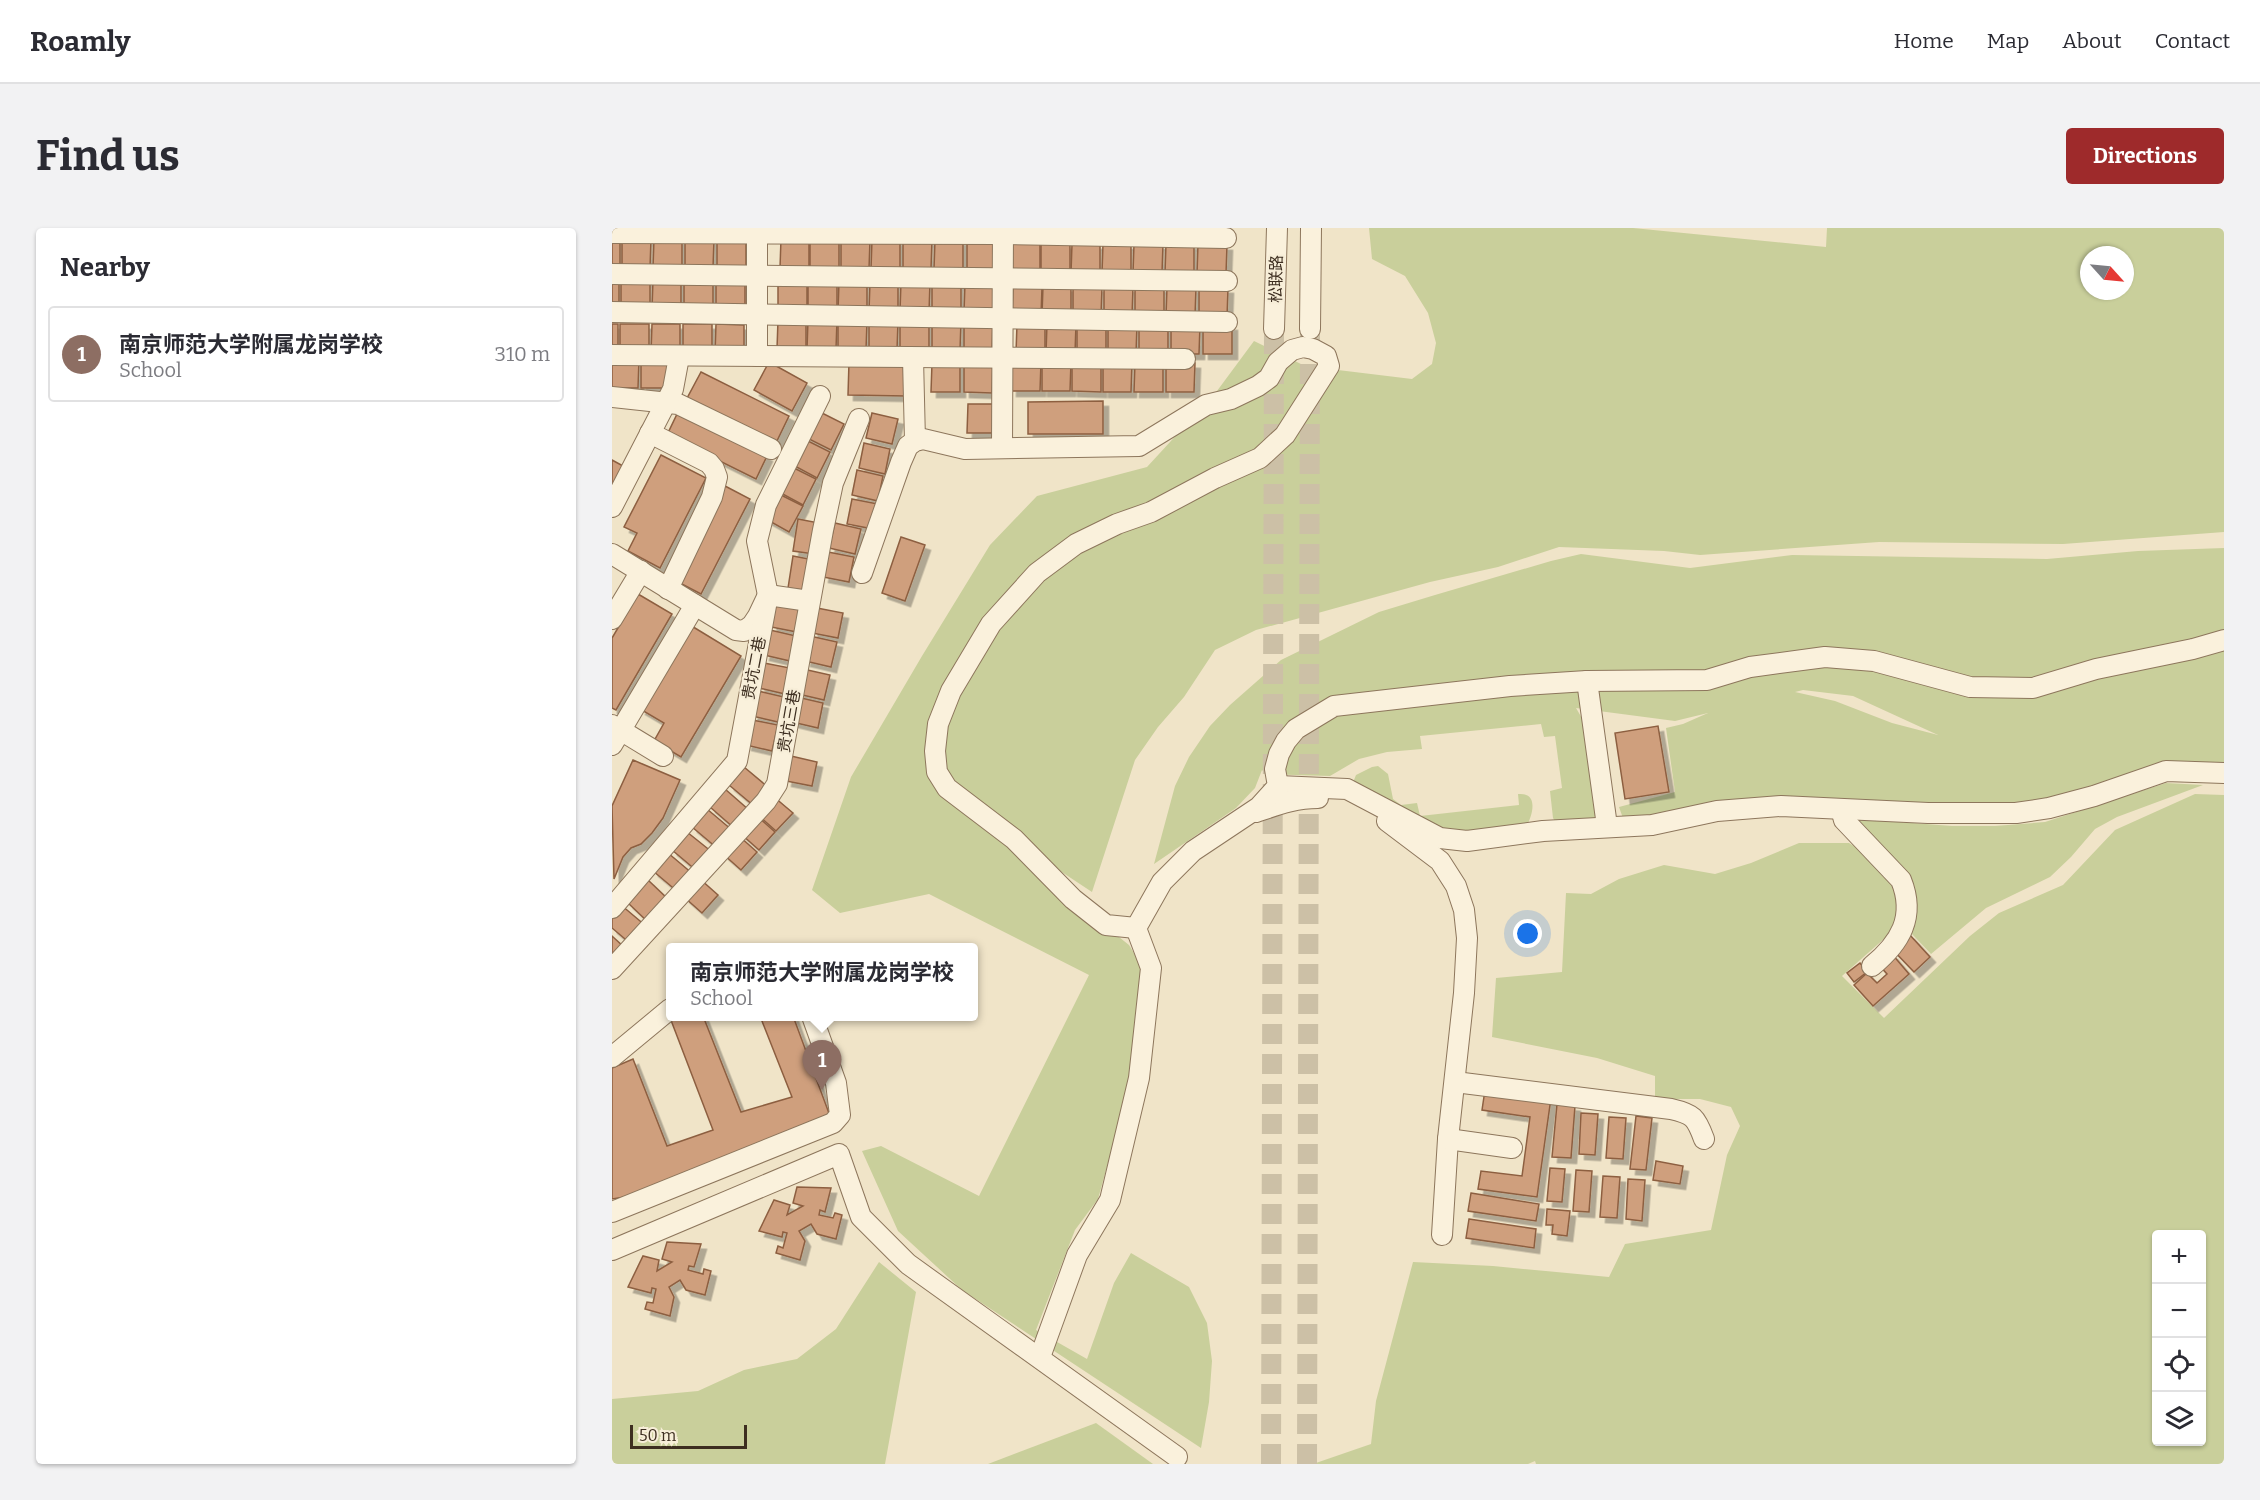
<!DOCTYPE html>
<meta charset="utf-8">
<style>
body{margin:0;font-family:Bitter,"Noto Sans SC",serif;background:#f2f2f3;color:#2b2b33}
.controls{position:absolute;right:18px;bottom:18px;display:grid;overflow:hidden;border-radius:6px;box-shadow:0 2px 4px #0004}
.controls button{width:54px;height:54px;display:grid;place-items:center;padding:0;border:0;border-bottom:2px solid #e1e1e2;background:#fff;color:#2b2b33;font:30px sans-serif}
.compass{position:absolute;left:1468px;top:18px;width:54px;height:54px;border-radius:50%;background:#fff;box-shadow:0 2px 4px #0004;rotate:117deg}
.scale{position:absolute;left:18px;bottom:15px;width:117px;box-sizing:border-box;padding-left:6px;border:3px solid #3d2e20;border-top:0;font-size:16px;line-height:21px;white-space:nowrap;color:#3d2e20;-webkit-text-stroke:4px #f7eed8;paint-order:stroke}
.you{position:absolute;left:916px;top:706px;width:21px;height:21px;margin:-15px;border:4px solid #fff;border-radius:50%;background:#1a73e8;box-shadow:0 0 0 9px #1a73e833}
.badge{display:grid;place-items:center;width:39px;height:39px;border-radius:50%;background:#9e2a2b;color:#fff;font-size:20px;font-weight:700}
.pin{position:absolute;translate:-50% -50px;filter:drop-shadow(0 2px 3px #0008)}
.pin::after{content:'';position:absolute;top:32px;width:21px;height:18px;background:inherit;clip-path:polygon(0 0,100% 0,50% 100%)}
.popup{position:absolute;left:54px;top:715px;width:312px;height:78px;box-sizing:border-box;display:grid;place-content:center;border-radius:6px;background:#fff;filter:drop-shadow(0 2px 4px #0005);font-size:20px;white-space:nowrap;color:#7c7c81}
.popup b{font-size:22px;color:#2b2b33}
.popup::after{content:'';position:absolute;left:50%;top:100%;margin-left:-12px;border:12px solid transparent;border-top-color:#fff}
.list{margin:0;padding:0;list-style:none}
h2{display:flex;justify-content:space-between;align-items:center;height:78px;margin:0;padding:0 24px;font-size:26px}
h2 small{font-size:20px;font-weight:400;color:#7c7c81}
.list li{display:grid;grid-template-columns:39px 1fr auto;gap:18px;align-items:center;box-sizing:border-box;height:96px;margin:0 12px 12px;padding:0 12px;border:2px solid #e1e1e2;border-radius:6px}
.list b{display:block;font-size:22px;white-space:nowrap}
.list p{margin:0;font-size:20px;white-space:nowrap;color:#7c7c81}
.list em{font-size:20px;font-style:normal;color:#7c7c81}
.icon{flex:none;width:33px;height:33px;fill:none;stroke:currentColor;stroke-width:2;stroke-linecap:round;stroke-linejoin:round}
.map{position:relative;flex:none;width:1612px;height:1236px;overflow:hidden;border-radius:6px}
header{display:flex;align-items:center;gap:36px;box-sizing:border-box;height:84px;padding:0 30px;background:#fff;border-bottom:2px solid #e1e1e2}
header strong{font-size:28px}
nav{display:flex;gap:33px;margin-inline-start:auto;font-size:21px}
.intro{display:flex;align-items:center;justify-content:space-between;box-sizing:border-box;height:144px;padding:0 36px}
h1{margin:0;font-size:42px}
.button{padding:15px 27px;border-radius:6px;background:#9e2a2b;color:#fff;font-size:21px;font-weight:700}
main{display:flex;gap:36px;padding:0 36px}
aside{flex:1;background:#fff;border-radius:6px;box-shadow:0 2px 4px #0004}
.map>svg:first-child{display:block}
.green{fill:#c9cf9b;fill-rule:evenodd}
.building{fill:#cf9f7d;stroke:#8d5f41;stroke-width:1.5;filter:url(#shadow)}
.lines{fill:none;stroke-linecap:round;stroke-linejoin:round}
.minor-tunnel{stroke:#ccc0a6;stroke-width:20;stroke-dasharray:20 10;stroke-linecap:butt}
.minor-casing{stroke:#8d765c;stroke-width:22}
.minor{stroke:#faf1dc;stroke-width:20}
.rail{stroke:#3d2e20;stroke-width:4.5;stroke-dasharray:10 10;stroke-linecap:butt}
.labels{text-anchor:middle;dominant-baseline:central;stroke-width:4.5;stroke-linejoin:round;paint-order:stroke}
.street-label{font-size:16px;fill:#3d2e20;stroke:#f7eed8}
</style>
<header>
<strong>Roamly</strong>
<nav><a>Home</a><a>Map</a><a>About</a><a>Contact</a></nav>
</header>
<div class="intro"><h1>Find us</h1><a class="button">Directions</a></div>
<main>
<aside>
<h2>Nearby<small></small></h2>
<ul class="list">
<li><span class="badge" style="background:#8d6e63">1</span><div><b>南京师范大学附属龙岗学校</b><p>School</p></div><em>310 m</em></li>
</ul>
</aside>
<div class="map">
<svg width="1612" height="1236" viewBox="0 0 1612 1236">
<defs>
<filter id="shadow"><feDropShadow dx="5.5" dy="5.5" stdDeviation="0" flood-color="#0004"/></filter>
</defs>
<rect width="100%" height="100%" fill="#f0e4c8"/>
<!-- green -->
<g class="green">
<path d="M757 0H1021L1214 19 1215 0H1612V304L1451 316 1267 314 1088 327 1052 323 947 319 886 339 818 354 644 402 603 422 572 469 546 499 523 532 480 664 418 623 410 632 517 717 528 735 530 764 527 806 508 891 486 971 463 1002 424 1102 475 1131 502 1055 519 1025 577 1059 595 1095 600 1133 597 1174 589 1220 350 1062 286 1003 250 923 269 918 367 968 477 747 317 666 228 685 200 662 239 549 310 428 378 317 425 268 535 239 605 163 642 113 693 138 800 151 820 136 824 115 816 85 793 48 760 31ZM1477 27H1513V63H1477Z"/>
<path d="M1612 320V540L1429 577 1012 593 1007 579 1063 564 1054 500 1071 496 1096 485 1063 493 964 480 971 492 984 584 982 591 945 596 941 590 938 563 950 560 943 508 932 509 929 496 808 508 810 521 775 524 747 531 718 548 654 546 650 542 643 560 624 580 542 636 563 558 577 529 598 498 618 477 669 432 767 384 823 367 939 333 969 326 1078 340 1180 327 1435 331 1526 323ZM1191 462 1241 468 1326 507 1280 495 1223 473 1183 464Z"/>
<path d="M766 538 776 546 781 571 789 577 805 575 808 588 907 577 906 566C928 564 920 589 914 599L835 607 740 557 744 547 760 539Z"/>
<path d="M1554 555 1591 557 1505 589 1483 601 1459 629 1438 649 1374 680 1319 726 1299 705 1300 670 1243 596 1247 591 1340 598H1383L1433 594Z"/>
<path d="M1583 566 1612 567V1236H924L923 1233 916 1236H701L759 1216 764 1173 801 1034 881 1038 997 1049 1013 1016 1099 1002 1115 927 1128 898 1119 879 1088 871H1043V848L985 830 880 809 884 750 950 744 954 665 979 666 1007 651 1052 637 1103 646 1139 635 1187 615H1237L1258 628 1276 648 1285 671V690L1282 702 1230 748 1272 790 1358 708 1387 685 1451 657 1503 602ZM1544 1006H1590V1214H1544Z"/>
<path d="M267 1034 304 1064 273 1236H0V1171L86 1163 132 1142 185 1131 224 1101Z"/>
<path d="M484 1195 541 1236H376Z"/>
</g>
<!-- building -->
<g class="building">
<rect x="0" y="10" width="8" height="30"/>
<path d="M10 10 39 11 38 40 10 39Z"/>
<path d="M42 11H70V40H41Z"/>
<path d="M73 11H102L101 40H73Z"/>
<rect x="105" y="11" width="29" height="29"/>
<path d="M169 11 197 12V41L168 40Z"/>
<path d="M198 11H227V41L198 40Z"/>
<path d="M229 12H258L257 41H229Z"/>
<path d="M260 12H288V41H259Z"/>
<path d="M291 12H320L319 41H291Z"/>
<path d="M323 12H351V41H322Z"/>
<path d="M355 12H384L383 42 355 41Z"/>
<path d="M399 15 428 16V45H399Z"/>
<path d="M429 15 458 16V45L429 44Z"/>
<path d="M460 16H488V45H459Z"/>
<path d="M491 16H519V45H490Z"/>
<path d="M522 16H551L550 45H521Z"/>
<path d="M554 16H582V45H553Z"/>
<path d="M586 16 615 17 614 46H585Z"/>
<rect x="0" y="52" width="7" height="29"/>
<rect x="9" y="52" width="29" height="29"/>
<path d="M41 52H69V81H40Z"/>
<rect x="72" y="52" width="29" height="29"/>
<path d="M104 52 133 53V82H104Z"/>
<path d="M196 53 225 54V83H196Z"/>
<rect x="166" y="54" width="29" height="29"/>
<path d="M227 54H255V83H226Z"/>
<path d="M258 54H286V83H257Z"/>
<path d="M289 54H318L317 84 288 83Z"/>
<rect x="320" y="54" width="29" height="29"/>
<path d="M353 55H381V84H352Z"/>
<path d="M431 58 459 59V88L430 87Z"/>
<path d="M401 59H430L429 88H400Z"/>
<path d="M461 59H490L489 88H461Z"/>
<path d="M492 59H521L520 88H492Z"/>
<rect x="523" y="59" width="29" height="29"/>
<path d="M555 59H584L583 88H554Z"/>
<path d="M587 59 616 60 615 89 587 88Z"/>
<path d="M166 92H194V122L165 121Z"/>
<path d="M196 92H225L224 121H195Z"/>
<path d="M226 92 255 93 254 122 226 121Z"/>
<path d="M257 92 286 93 285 122 257 121Z"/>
<path d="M288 92 317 93V122H288Z"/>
<path d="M320 92 349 93 348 122H320Z"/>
<path d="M352 93H381L380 122H352Z"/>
<rect x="0" y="96" width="6" height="29"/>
<rect x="8" y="96" width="29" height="29"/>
<path d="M40 96H68V126L39 125Z"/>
<path d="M71 96H100V126L71 125Z"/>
<path d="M104 96 132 97V126H103Z"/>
<path d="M405 96H433V125H404Z"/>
<path d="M435 96H464L463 125H434Z"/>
<path d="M465 96 494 97V126L465 125Z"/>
<path d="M496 96H525L524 126 496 125Z"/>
<path d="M527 96 556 97V126H527Z"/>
<path d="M559 97H588L587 126H559Z"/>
<rect x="591" y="97" width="29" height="29"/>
<path d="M0 130 27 131 26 160H0Z"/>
<path d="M29 131H58L57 160H29Z"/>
<path d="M157 134 195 155 180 183 142 162Z"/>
<path d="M237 134 295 135 294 168 236 167Z"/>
<path d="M400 134H429L428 163H399Z"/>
<path d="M430 134H459L458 163H430Z"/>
<path d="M460 134H489V164L460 163Z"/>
<path d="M491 134H520L519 164H491Z"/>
<path d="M523 134 551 135V164H522Z"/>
<path d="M554 134 583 135 582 164H554Z"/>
<path d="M320 135H348V164H319Z"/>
<path d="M352 135H381L380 165 352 164Z"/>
<path d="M89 144 177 188 162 219 73 174Z"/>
<path d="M491 173V206H416V174Z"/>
<path d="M356 176H384V205H355Z"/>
<path d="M206 183 232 196 219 222 193 209Z"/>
<path d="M66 184 155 228 144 251 55 207Z"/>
<path d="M260 185 286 191 280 216 254 210Z"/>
<path d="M192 211 218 224 205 250 179 236Z"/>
<path d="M252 215 278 221 273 246 247 240Z"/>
<path d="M49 227 94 250 48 340 16 323 25 305 12 299Z"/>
<path d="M0 232 13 239 0 261Z"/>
<path d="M178 238 204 251 191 277 165 263Z"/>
<path d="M245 242 271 248 266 273 240 267Z"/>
<path d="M113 258 138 271 89 366 64 353Z"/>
<path d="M165 265 191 278 177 304 152 290Z"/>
<path d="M240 271 266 276 261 301 235 296Z"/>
<path d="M186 291 207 295 202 326 181 323Z"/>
<path d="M223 295 249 301 243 326 217 320Z"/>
<path d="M289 309 313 317 293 373 270 365Z"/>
<path d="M216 324 242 329 237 354 211 349Z"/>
<path d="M181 328 202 332 197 363 176 360Z"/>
<path d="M26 366 60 386 4 482 0 480V410Z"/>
<path d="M164 374 190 380 185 404 159 399Z"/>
<path d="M205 380 231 385 226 410 200 405Z"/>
<path d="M78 397 129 428 69 529 42 513 52 495 28 481Z"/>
<path d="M158 402 184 408 178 433 152 427Z"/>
<path d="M198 408 225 414 219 439 193 433Z"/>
<path d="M152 435 178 440 173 466 147 460Z"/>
<path d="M191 441 218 447 212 472 186 466Z"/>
<path d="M146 463 172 469 166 494 140 488Z"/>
<path d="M185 469 211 475 206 500 180 494Z"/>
<path d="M140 492 166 497 160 523 134 517Z"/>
<path d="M1046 498 1057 564 1013 571 1003 505Z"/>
<path d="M179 528 205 534 200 558 174 553Z"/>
<path d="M21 532 68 552 51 590 40 605 29 616 19 620 11 629 2 651 0 578Z"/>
<path d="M132 539 157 560 142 578 117 557Z"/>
<path d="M113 561 137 582 122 600 98 579Z"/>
<path d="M162 569 181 585 164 603 146 587Z"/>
<path d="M95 581 120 602 105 620 80 599Z"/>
<path d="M145 588 163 604 147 622 129 606Z"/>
<path d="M75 604 100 624 85 643 60 622Z"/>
<path d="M127 608 145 624 129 642 111 626Z"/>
<path d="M56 625 81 646 66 664 41 643Z"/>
<path d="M88 651 106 667 90 685 72 669Z"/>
<path d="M36 652 57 672 37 695 16 675Z"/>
<path d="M9 677 34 698 19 716 0 700V688Z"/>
<path d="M1297 706 1318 729 1302 744 1280 721Z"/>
<path d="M0 708 13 720 0 734Z"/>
<path d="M1280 726 1297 746 1261 778 1242 757 1255 745 1265 755 1275 746 1267 737Z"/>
<path d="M1248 735 1255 744 1242 754 1235 745Z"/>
<path d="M57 787 91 788 129 884 180 869 148 788H181L218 888 46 964 0 971V840L21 831 55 918 101 902Z"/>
<path d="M873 862 939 870 925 969 866 961 869 943 910 948 918 889 870 882Z"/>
<path d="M945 876 963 878 959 930 940 929Z"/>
<path d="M969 885 986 886 983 927 967 926Z"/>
<path d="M1024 888 1040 890 1034 942 1018 941Z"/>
<path d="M997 889 1014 890 1011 931 994 930Z"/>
<path d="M1044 933 1071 938 1068 956 1041 952Z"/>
<path d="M938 940 953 941 950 974 935 973Z"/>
<path d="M964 942 980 943 977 984 961 983Z"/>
<path d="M991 948 1008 949 1005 990 988 989Z"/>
<path d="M1016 951 1033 952 1030 993 1014 991Z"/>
<path d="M185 959 219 960 213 984 208 982 207 987 221 990 223 985 230 987 224 1011 205 1006 199 996 187 1003 193 1013 188 1032 164 1025 166 1018 171 1020 175 1005 171 1004 170 1009 147 1003 162 972 178 977 175 987 191 978 181 975Z"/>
<path d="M859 965 927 976 924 993 856 983Z"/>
<path d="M935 981 958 983 955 1008 940 1006 941 997H934Z"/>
<path d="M857 991 924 1001 922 1020 854 1010Z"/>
<path d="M55 1014 89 1016 82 1039 77 1038 76 1042 91 1046 92 1041 99 1043 93 1067 74 1062 68 1052 57 1059 62 1069 58 1088 33 1081 35 1074 41 1075 44 1061 40 1060 39 1065 16 1059 31 1028 47 1032 45 1043 60 1034 50 1031Z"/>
</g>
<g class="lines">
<!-- minor-tunnel -->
<g class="minor-tunnel">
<path d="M659 1236 662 101"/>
<path d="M695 1236 698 105"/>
</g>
<!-- minor casing -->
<g class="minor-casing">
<g id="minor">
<path d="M0 5 391 6 614 10"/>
<path d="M0 46 615 53"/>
<path d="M0 84 615 94"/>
<path d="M662 101 665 0"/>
<path d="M698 101 699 0"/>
<path d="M0 127 573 131"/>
<path d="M145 128V0"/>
<path d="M301 130 303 213"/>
<path d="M0 169 66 176 159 221"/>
<path d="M38 205 97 235 102 241 105 249 100 269 56 361"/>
<path d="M390 220 391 0"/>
<path d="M0 279 61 161 67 129"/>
<path d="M0 326 124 402 132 403 140 397 146 388 156 367 197 373"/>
<path d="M250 345 289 234 296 218 303 213 311 211 353 221 527 218 594 177 619 171 646 158 657 150 666 134 680 122 691 119 701 121 714 128 717 138 673 207 648 230 603 250 539 284 505 296 464 316 425 345 379 396 339 463 326 496 323 523 325 544 335 560 402 611 461 671 494 697 524 700"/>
<path d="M0 391 29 343"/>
<path d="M975 453 995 598"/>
<path d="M0 497 51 528"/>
<path d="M0 517 83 377"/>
<path d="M666 558 735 561 828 610 855 613 931 603 1040 597 1105 583 1169 578 1316 585H1404L1437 580 1482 568 1554 543 1612 545"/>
<path d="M1229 581 1232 592 1289 652C1304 689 1288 715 1260 738"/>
<path d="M644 584C665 577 683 570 706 570"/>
<path d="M775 593 828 633 844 658 852 682 855 710 852 765 836 911 830 1007"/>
<path d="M0 680 125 533 156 367 145 313 154 277 208 168"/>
<path d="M0 741 154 573 165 556 211 302 221 255 247 191"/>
<path d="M0 829 58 781"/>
<path d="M843 854 1059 881C1081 886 1084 889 1092 911"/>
<path d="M836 911 900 920"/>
<path d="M0 984 221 895 228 887 224 855 200 788"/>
<path d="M0 1022 227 926 249 989 296 1036 565 1229"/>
<path d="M428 1129 465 1027 498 972 527 850 539 740 524 700 550 654 581 623 647 579 666 558 663 541 667 526 674 513 684 501 722 478 898 458 975 453 1095 452 1138 439 1213 429 1262 433 1358 459 1421 460 1484 441 1581 421 1612 412"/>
</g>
</g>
<!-- minor -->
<use href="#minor" class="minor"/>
<!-- rail -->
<path class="rail" d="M1612 1236V1235"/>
</g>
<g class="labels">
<!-- street labels -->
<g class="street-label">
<text transform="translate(664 51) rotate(-89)">松联路</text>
<text transform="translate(142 440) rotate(-79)">贵坑二巷</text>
<text transform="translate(177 493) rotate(-80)">贵坑三巷</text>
</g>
</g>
</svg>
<div class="controls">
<button>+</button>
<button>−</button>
<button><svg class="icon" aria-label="locate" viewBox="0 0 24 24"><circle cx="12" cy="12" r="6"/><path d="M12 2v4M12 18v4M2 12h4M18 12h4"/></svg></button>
<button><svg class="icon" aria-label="layers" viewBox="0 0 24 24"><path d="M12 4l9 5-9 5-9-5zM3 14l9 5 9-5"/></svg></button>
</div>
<svg class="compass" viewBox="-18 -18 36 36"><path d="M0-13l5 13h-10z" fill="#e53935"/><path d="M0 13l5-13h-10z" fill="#7c7c81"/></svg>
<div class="scale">50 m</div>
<div class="you"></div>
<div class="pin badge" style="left:210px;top:862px;background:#8d6e63">1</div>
<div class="popup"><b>南京师范大学附属龙岗学校</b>School</div>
</div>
</main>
